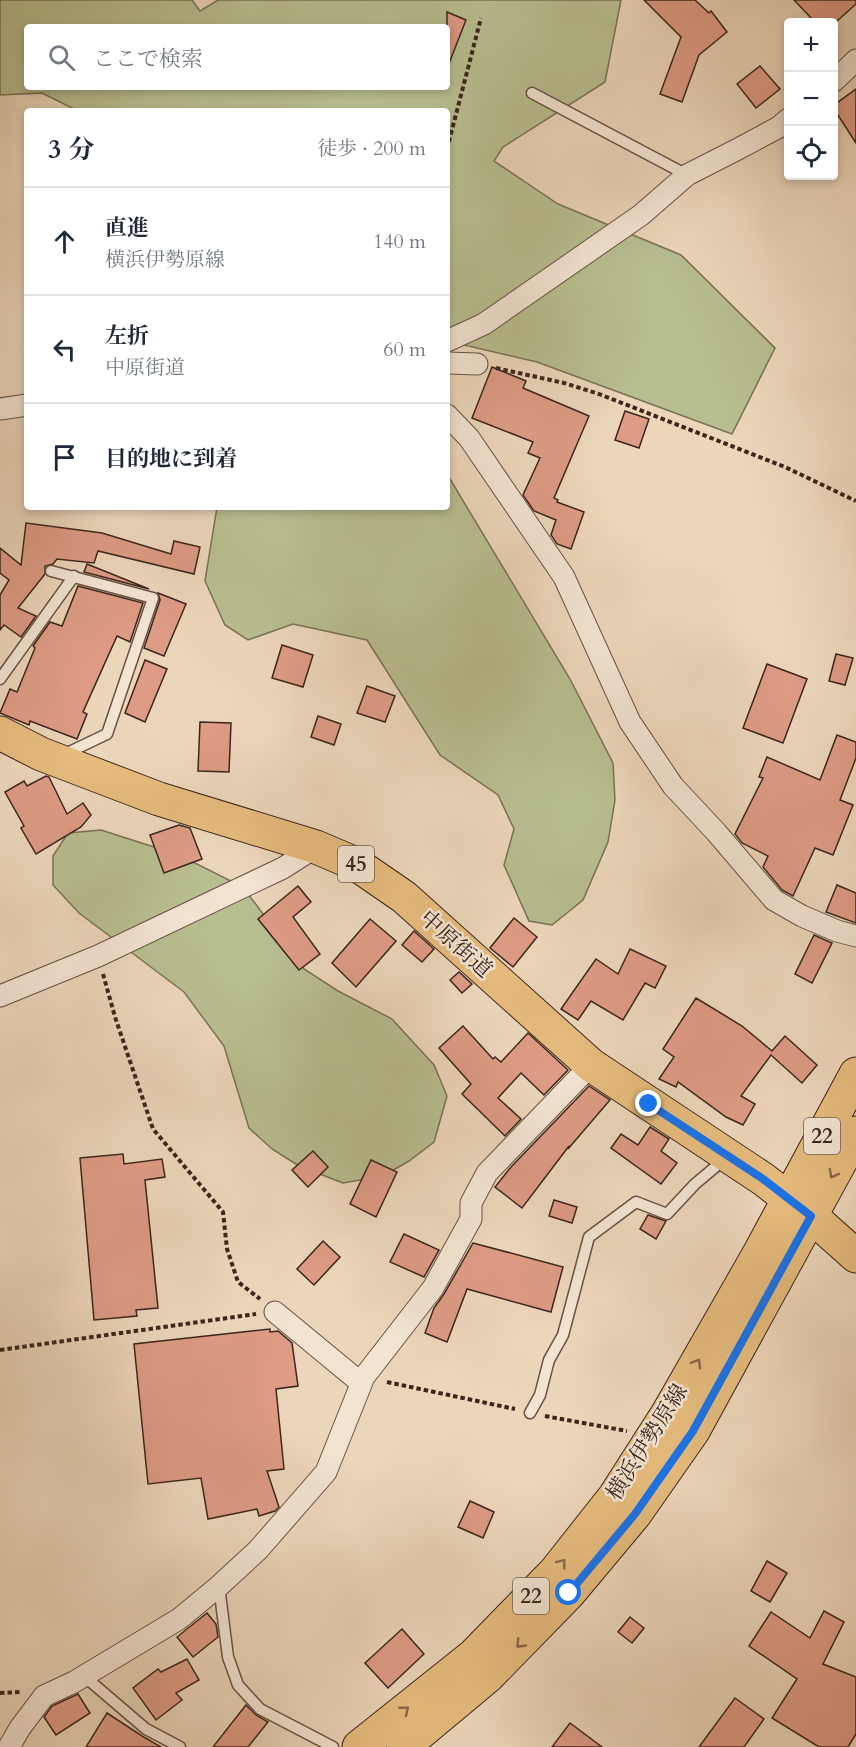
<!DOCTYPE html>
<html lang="ja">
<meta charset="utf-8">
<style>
body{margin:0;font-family:Cardo,"Noto Serif JP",serif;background:#f2f2f3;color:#1f2937}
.controls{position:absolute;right:18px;top:18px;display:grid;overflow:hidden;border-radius:6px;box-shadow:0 3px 9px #0003}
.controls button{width:54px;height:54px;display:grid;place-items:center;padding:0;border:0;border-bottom:2px solid #e0e1e3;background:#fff;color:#1f2937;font:30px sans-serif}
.stop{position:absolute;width:18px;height:18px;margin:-14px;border:4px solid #1a73e8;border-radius:50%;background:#fff}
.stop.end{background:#1a73e8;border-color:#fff;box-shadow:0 2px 6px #0008}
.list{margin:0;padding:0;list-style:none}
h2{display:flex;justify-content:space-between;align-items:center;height:78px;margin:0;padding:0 24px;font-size:26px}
h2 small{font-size:20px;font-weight:400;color:#747a83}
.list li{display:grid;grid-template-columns:39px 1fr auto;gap:18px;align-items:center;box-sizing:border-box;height:108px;padding:0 24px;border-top:2px solid #e0e1e3}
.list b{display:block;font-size:22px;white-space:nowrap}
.list p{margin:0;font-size:20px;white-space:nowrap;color:#747a83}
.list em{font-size:20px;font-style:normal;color:#747a83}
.icon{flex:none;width:33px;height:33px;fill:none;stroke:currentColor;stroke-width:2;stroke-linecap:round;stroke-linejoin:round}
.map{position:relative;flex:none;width:856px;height:1747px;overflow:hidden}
.search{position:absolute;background:#fff;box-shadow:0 3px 9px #0003;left:24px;top:24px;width:426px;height:66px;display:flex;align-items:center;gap:15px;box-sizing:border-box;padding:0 21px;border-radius:6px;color:#747a83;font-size:22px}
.panel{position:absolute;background:#fff;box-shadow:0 3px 9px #0003;left:24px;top:108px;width:426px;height:402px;border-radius:6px}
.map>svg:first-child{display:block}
.green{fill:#b8be90;stroke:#7a7256;stroke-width:1.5;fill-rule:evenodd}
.building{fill:#de9b85;stroke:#3c251c;stroke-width:1.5}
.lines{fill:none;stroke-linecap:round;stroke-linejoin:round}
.lane-casing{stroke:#685144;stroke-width:13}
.street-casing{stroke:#685144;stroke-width:23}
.primary-casing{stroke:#3c251c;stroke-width:35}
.path{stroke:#3c251c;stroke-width:4;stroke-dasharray:4.5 3;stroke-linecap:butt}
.lane{stroke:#f3e4d2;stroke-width:10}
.street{stroke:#f3e4d2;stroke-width:21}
.primary{stroke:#e6bb7d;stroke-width:33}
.oneway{stroke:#886848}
.route{stroke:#1a73e8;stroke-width:8}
.labels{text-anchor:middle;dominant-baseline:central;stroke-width:5;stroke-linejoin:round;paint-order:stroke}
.shield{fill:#f3e4d2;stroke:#735e53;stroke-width:1.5}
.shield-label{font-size:21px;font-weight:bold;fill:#3c251c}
.street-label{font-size:22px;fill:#3c251c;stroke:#f3e4d2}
</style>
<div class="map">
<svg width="856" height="1747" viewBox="0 0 856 1747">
<rect width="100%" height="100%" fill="#ecd6ba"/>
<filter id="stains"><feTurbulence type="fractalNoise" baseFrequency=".00333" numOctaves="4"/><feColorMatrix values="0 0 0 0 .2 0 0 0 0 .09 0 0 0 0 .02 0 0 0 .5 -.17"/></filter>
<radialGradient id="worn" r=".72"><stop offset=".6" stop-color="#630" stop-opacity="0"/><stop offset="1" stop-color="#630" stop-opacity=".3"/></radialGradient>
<!-- green -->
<g class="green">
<path d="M0 0H192L200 11 218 0H621L605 82 503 147 494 161 558 204 681 255 775 348 732 434 537 362 447 341V111H78L42 93 0 95ZM27 27H447V87H27Z"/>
<path d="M447 474 570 679 613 763 615 800 608 842 583 900 552 925 529 921 504 865 514 829 498 795 440 755 367 640 293 624 248 640 225 625 205 581 217 507H447Z"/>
<path d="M101 830 179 855 243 887 304 969 338 991 392 1019 434 1065 447 1096 434 1142 409 1161 383 1176 343 1183 299 1166 272 1149 249 1128 224 1046 184 992 79 913 53 885V856L68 833Z"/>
</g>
<!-- building -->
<g class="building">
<path d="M644 0H695L709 13 711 11 727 32 699 55 682 102 660 94 681 37Z"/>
<path d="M794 0H856V4L836 22H815Z"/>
<path d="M447 12 466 20 448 66H447Z"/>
<path d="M760 66 780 89 756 108 737 84Z"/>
<path d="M856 89V143L834 109V105Z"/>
<path d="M492 367 526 381 523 388 589 416 554 498 558 500 557 502 584 512 571 549 557 544 551 535 556 520 534 511 523 495 540 458 528 453 533 442 472 418Z"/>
<path d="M625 411 649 419 639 448 615 440Z"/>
<path d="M26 523 102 533 171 554 174 541 200 547 194 574 98 551 94 563 57 559 53 564 45 566V574L18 608 36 616 21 637 4 625 0 630V595L9 580 0 573V548L21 565Z"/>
<path d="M87 564 149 589 84 572Z"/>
<path d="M78 586 143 603 130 642 117 636 83 712 87 714 77 739 30 721 29 725 0 713 10 689 17 692 35 648 33 646 50 622 62 626Z"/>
<path d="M158 593 186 604 164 656 144 648 160 600Z"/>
<path d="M282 645 313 655 303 687 272 678Z"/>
<path d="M836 654 853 658 845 685 829 681Z"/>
<path d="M145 660 167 669 145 722 125 713Z"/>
<path d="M767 664 807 679 783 743 743 728Z"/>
<path d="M367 686 395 696 385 722 357 713Z"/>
<path d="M318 716 341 724 334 745 311 737Z"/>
<path d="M200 722 231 723 229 772 198 771Z"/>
<path d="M837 735 856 742V758L840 800 853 805 833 855 815 848 793 896 782 890 763 867 768 856 742 843 735 834 763 778 759 777 767 757 820 780Z"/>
<path d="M46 776 49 777 67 814 83 803 91 815 81 827 36 854 21 828 24 826 5 792 24 781 27 786Z"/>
<path d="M179 825 190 828 202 859 164 873 150 835Z"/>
<path d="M837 885 856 893V923L826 912Z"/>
<path d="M298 886 311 902 293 917 320 954 299 970 258 919Z"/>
<path d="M514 918 537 937 513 967 490 948Z"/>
<path d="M370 919 396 941 356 987 332 963Z"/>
<path d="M414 931 434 949 422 962 402 945Z"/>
<path d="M814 935 832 943 812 983 795 974Z"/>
<path d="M630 949 666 966 655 988 645 983 623 1020 591 1001 578 1020 561 1009 596 959 618 974Z"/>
<path d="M459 972 472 984 462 993 450 980Z"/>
<path d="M696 998 742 1026 772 1051 785 1036 817 1065 802 1083 771 1055 741 1096 755 1104 743 1125 726 1117 678 1082 676 1087 659 1079 674 1057 663 1049Z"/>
<path d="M463 1026 493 1059 495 1057 501 1062 528 1033 568 1070 544 1095 521 1073 498 1098 521 1119 505 1136 462 1094 471 1084 439 1048Z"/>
<path d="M589 1086 610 1100 568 1149 569 1146 522 1208 495 1187 511 1167Z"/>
<path d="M650 1127 669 1139 661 1151 677 1163 661 1184 611 1148 621 1134 638 1145Z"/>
<path d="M313 1151 328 1167 308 1187 292 1170Z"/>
<path d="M123 1154 124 1164 162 1159 165 1177 145 1180 158 1308 136 1310 137 1316 94 1320 80 1158Z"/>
<path d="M371 1160 397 1172 376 1217 350 1204Z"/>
<path d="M554 1200 577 1207 572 1223 549 1216Z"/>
<path d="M648 1215 666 1221 656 1239 640 1229Z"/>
<path d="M404 1234 439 1250 424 1277 390 1262Z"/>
<path d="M323 1241 340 1257 314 1285 297 1269Z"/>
<path d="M473 1243 563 1267 551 1312 467 1289 447 1342 425 1333 434 1308 444 1294Z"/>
<path d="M270 1329V1332L278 1331 292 1343 298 1386 276 1389 284 1469 267 1471 279 1507 275 1511 259 1516 257 1509 208 1519 201 1478 148 1484 134 1344Z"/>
<path d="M470 1501 494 1512 483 1538 458 1527Z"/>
<path d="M767 1561 787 1573 770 1602 751 1591Z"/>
<path d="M824 1611 844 1622 823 1664 856 1677V1734L848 1747H819L772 1718 797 1679 749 1646 771 1612 810 1638Z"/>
<path d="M207 1613 216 1624 218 1637 193 1657 177 1637Z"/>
<path d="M630 1617 644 1628 632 1643 618 1632Z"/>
<path d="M402 1629 424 1654 388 1688 365 1663Z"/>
<path d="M187 1659 199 1680 176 1693 182 1700 156 1720 133 1688 158 1669 161 1672Z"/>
<path d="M78 1694 90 1713 56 1735 44 1717 52 1706Z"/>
<path d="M735 1698 764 1719 744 1747H699Z"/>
<path d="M246 1705 256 1715 268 1722 248 1747H213Z"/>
<path d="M107 1713 142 1736 161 1747H86Z"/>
<path d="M570 1723 602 1747H552Z"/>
</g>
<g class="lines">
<!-- lane casing -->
<g class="lane-casing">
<g id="lane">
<path d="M532 93 687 175"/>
<path d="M51 571 153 598 107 734 63 755"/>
<path d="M0 679 74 576"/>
<path d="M530 1413 540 1395 549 1360 563 1335 589 1237 636 1202 667 1214 695 1184 726 1158"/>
<path d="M219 1586 228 1657 238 1685 260 1709 333 1747"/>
<path d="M84 1676 146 1729 180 1747"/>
</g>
</g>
<!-- street casing -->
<g class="street-casing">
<g id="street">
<path d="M834 81 856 60"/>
<path d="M447 341 484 324 641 215 687 175 738 149 779 127 788 119"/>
<path d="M447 363 477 364"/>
<path d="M0 409 27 405"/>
<path d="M447 415 469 438 564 577 630 722 673 786 716 832 774 900 802 916 837 931 856 936"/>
<path d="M0 996 98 956 283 868 316 847"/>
<path d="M275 1312 361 1383"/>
<path d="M9 1747 20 1728 44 1696 74 1682 179 1619 219 1586 258 1550 326 1472 364 1377 433 1288 471 1219V1203L487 1173 591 1065"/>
</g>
</g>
<!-- primary casing -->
<g class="primary-casing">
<g id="primary">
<path d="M0 733 41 754 159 799 316 847 356 864 404 897 591 1065 763 1179 811 1216 856 1256"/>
<path d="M359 1747 473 1656 555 1572 615 1496 668 1413 759 1254 856 1074"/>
<path d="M403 1747 488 1676 569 1593 635 1514 693 1431 856 1133"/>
</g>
</g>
<!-- path -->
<g class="path">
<path d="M447 149 481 18"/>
<path d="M496 368 564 383 599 394 785 467 856 501"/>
<path d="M103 974 115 1017 153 1129 223 1212 227 1249 238 1282 260 1299"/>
<path d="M0 1350 256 1314"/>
<path d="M387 1382 515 1409"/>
<path d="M545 1416 627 1431"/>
<path d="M0 1693 20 1692"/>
</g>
<!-- lane -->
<use href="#lane" class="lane"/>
<!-- street -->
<use href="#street" class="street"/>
<!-- primary -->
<use href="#primary" class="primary"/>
</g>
<!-- one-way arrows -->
<defs><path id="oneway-chevron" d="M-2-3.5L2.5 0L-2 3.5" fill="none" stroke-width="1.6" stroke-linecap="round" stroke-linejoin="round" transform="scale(1.5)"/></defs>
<g class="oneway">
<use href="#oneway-chevron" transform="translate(833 1174) rotate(119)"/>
<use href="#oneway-chevron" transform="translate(697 1363) rotate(-60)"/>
<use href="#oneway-chevron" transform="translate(562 1563) rotate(-52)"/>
<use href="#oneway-chevron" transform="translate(520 1644) rotate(134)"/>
<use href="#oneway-chevron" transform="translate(405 1710) rotate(-39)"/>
</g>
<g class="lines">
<!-- route -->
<path class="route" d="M569 1593 635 1514 693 1431 811 1216 763 1179 649 1104"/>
</g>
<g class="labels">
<!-- shield labels -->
<g class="shield">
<rect x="338" y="846" width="36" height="36" rx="4.5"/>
<rect x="804" y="1118" width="36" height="36" rx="4.5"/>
<rect x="513" y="1578" width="36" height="36" rx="4.5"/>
</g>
<g class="shield-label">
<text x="356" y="864">45</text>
<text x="822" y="1136">22</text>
<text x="531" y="1596">22</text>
</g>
<!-- street labels -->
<g class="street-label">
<text transform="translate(456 944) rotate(42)">中原街道</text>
<text transform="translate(647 1442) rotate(-58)">横浜伊勢原線</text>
</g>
</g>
<rect width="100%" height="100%" filter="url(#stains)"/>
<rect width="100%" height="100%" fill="url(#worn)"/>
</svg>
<div class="controls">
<button>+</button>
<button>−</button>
<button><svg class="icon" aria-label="locate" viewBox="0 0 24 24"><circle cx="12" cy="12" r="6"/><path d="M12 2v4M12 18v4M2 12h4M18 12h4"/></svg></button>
</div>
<div class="stop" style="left:569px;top:1593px"></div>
<div class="stop end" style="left:649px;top:1104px"></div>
<div class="search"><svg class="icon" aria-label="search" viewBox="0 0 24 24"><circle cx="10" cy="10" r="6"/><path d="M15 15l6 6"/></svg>ここで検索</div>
<section class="panel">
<h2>3 分<small>徒歩 · 200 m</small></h2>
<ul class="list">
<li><svg class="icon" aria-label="ahead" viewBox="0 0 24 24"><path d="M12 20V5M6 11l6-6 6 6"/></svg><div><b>直進</b><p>横浜伊勢原線</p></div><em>140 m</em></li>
<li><svg class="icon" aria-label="left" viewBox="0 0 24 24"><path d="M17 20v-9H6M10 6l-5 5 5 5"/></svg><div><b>左折</b><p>中原街道</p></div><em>60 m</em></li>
<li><svg class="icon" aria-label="arrive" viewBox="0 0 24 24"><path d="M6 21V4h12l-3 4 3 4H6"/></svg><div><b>目的地に到着</b></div></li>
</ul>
</section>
</div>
